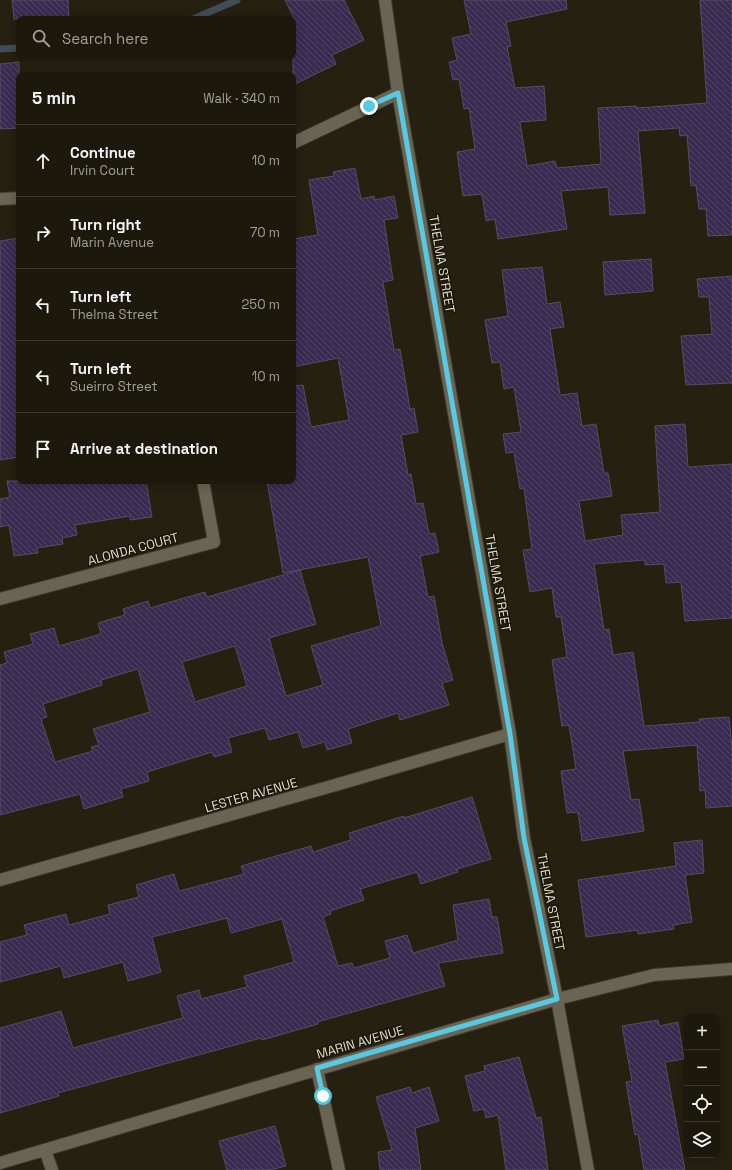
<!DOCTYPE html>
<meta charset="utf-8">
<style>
body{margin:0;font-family:"Space Grotesk",sans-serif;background:#252115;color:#f1f3f6}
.controls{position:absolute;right:12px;bottom:12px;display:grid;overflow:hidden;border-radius:8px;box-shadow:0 2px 10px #0003}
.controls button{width:36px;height:36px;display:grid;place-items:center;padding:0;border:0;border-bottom:1px solid #3a372d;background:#1c180c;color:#f1f3f6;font:20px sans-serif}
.stop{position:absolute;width:12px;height:12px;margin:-9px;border:3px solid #58c9e3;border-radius:50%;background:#fff}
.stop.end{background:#58c9e3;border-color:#fff;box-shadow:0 1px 4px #0008}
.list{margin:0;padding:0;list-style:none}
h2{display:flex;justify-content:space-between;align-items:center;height:52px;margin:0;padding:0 16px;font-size:17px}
h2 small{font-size:13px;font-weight:400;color:#a0a09d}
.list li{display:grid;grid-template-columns:26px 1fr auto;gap:12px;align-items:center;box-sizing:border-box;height:72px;padding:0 16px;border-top:1px solid #3a372d}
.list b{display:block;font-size:15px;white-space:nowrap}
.list p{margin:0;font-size:13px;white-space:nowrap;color:#a0a09d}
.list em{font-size:13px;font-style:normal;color:#a0a09d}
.icon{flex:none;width:22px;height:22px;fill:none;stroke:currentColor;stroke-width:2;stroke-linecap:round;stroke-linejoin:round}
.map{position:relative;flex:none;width:732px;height:1170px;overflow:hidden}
.search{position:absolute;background:#1c180c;box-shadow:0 2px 10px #0003;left:16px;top:16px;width:280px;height:44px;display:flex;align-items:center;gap:10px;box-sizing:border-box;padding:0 14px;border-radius:8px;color:#a0a09d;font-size:15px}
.panel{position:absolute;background:#1c180c;box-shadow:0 2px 10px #0003;left:16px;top:72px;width:280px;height:412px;border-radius:8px}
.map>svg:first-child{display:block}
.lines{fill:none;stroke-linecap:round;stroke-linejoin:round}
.stream{stroke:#434b59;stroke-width:7}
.building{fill:url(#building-back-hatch);stroke:#544e60;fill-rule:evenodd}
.street-casing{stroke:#3c382e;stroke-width:14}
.street{stroke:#6a6552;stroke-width:12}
.route{stroke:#58c9e3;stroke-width:5}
.labels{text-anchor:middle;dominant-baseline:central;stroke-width:3;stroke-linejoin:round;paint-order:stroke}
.street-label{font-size:13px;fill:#dedcd1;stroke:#1b1707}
</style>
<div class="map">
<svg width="732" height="1170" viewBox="0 0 732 1170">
<defs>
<pattern id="building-back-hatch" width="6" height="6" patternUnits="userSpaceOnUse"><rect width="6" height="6" fill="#3a2a52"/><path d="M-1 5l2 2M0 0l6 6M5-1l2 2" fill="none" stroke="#56486a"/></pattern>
</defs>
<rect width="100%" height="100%" fill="#252010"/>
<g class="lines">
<!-- stream -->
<g class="stream">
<path d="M193 19 237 0"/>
<path d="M0 49 19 48"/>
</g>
</g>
<!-- building -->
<g class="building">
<path d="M12 0H68L69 19H14Z"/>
<path d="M285 0H344L364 40 332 55 336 64 293 85V16Z"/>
<path d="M464 0H566L567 9 506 22 511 46 507 47 515 88 544 86 546 120 520 122 527 166 555 161 557 168 601 164 598 108 636 106 637 108 707 103 700 0H732V235L708 236 706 209H699L696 185 691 186 687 135 680 136 679 128 638 131 645 213 610 215 608 187 561 191 567 229 498 239 495 219 486 221 482 194 463 196 457 152 475 149 469 108 464 109 459 79 453 80 449 62 457 60 452 38 471 34Z"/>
<path d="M19 62V128L0 129V64Z"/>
<path d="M355 168 361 199 374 196 375 200 394 196 398 218 384 220 393 280 383 282 394 350 400 349 410 409 414 408 418 432 401 435 408 475 411 474 416 504 423 503 429 534 435 533 439 552 420 556 428 597 434 596 442 643 453 680 442 683 449 705 400 720 398 713 348 729 352 743 327 750 325 742 303 748 298 732 269 740 265 728 228 738 232 752 214 757 212 752 147 772 149 781 121 789 123 797 84 809 80 794 0 815V665L7 663 4 652 33 644 30 634 54 628 59 646 101 634 98 623 125 615 123 609 148 601 150 608 205 592 207 597 300 570 316 624 269 638 286 696 323 685 311 646 381 626 368 557 283 573 267 481H293V386L303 385 311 427 349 420 338 358 293 367V239L318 235 309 180 334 176 333 172ZM235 646 247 686 195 702 182 662ZM138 669 150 712 93 729 99 745 91 747 93 751 55 762 41 719 47 717 43 704 102 685 101 680Z"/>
<path d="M19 238V457L0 460V241Z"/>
<path d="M651 259 653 291 605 295 603 262Z"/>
<path d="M542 267 547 304 560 302 564 327 550 329 560 395 577 393 582 426 596 424 604 473H608L612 496 579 501 585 541 623 535 621 515 660 512 655 426 685 424 688 467 732 464V618L685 621 681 582 666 583 664 564 645 565V560L594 564 604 630 609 629 613 655 633 652 644 726 700 722 699 719 729 717 732 749V806L706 808 705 790 700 791 697 745 623 751 631 800 639 799 644 831 582 841 578 812 567 813 561 771 576 769 569 725 562 726 552 660 567 657 561 617H556L552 588 530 592 523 550 532 549 524 488 520 489 514 452 506 453 503 434 521 432 514 387 504 389 500 362 492 363 485 320 508 316 502 270Z"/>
<path d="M732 276V383L686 385 681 336 712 334 709 297H699L697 279Z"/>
<path d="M7 481H146L152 517 130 520V516L75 525 77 535 62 538 63 544 37 548 38 553 14 556 9 525 0 527V499L10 497Z"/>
<path d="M472 797 491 859 457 869 458 872 421 884 417 872 360 889 364 900 330 911 331 914 323 917 338 966 352 963 354 968 390 958 385 941 407 935 413 953 458 940 453 905 489 899 492 917H497L503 953 438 963 445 986 317 1022 318 1024 262 1040 261 1038 58 1093 59 1096 0 1113V1028L61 1011 73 1048 183 1018 177 996 199 990 201 999 247 987 244 976 294 962 282 919 231 933 227 918 152 937 161 972 128 981 123 962 64 978 61 966 0 982V942L27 935 24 925 66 914 69 925 110 914 108 905 139 897 136 885 174 874 179 891 244 874 241 866 311 846 313 852 351 840 349 833 404 816V818Z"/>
<path d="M702 840 704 873 685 875 692 922 673 925 674 929 638 934V930L586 937 578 880 676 866 674 843Z"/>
<path d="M658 1020 659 1026 678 1022 684 1059 665 1062 685 1170H644L638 1134 635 1135 626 1082 632 1081 622 1026Z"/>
<path d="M519 1057 536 1118 541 1117 548 1170H506L498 1115 486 1118 484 1109 474 1111 465 1076 485 1071 484 1066Z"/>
<path d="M410 1087 412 1093 429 1087 439 1121 415 1128 421 1170H380L378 1152 392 1150 376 1097Z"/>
<path d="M275 1126 286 1166 270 1170H227L219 1141Z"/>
</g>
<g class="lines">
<!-- street casing -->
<g class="street-casing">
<g id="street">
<path d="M385 0 398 93 510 734 524 838 557 999 588 1170"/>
<path d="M293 143 398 93"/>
<path d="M0 199 19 198"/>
<path d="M0 599 214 542 203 481"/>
<path d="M0 880 339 784 510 734"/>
<path d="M317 1069 339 1170"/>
<path d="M45 1150 52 1170"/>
<path d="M0 1163 557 999 654 975 732 969"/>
</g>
</g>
<!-- street -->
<use href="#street" class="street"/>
</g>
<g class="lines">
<!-- route -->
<path class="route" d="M323 1096 317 1068 557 999 524 838 510 734 398 93 369 106"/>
</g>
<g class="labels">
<!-- street labels -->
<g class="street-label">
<text transform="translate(442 264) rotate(80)">THELMA STREET</text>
<text transform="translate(133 549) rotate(-15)">ALONDA COURT</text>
<text transform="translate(498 583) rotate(80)">THELMA STREET</text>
<text transform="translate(251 795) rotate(-16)">LESTER AVENUE</text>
<text transform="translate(551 902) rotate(79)">THELMA STREET</text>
<text transform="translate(360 1042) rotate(-16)">MARIN AVENUE</text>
</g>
</g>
</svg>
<div class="controls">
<button>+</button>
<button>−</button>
<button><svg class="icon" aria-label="locate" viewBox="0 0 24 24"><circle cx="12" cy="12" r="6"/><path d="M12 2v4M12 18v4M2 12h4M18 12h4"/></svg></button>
<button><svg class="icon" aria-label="layers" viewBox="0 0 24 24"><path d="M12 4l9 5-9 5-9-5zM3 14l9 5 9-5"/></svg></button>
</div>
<div class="stop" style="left:323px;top:1096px"></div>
<div class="stop end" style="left:369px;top:106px"></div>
<div class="search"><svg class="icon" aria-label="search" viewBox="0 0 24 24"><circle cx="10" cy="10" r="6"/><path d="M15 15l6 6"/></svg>Search here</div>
<section class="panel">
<h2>5 min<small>Walk · 340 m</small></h2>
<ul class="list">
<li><svg class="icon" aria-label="ahead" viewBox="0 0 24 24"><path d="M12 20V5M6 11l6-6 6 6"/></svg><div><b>Continue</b><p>Irvin Court</p></div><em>10 m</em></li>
<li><svg class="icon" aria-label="right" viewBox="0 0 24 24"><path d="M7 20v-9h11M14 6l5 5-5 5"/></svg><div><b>Turn right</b><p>Marin Avenue</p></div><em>70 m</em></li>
<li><svg class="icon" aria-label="left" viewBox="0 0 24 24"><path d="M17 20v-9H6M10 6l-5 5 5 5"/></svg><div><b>Turn left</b><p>Thelma Street</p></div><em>250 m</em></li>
<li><svg class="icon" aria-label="left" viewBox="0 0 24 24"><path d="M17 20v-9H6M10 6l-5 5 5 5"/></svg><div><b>Turn left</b><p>Sueirro Street</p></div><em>10 m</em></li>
<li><svg class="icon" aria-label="arrive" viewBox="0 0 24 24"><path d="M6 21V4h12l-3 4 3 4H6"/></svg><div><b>Arrive at destination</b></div></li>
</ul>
</section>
</div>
